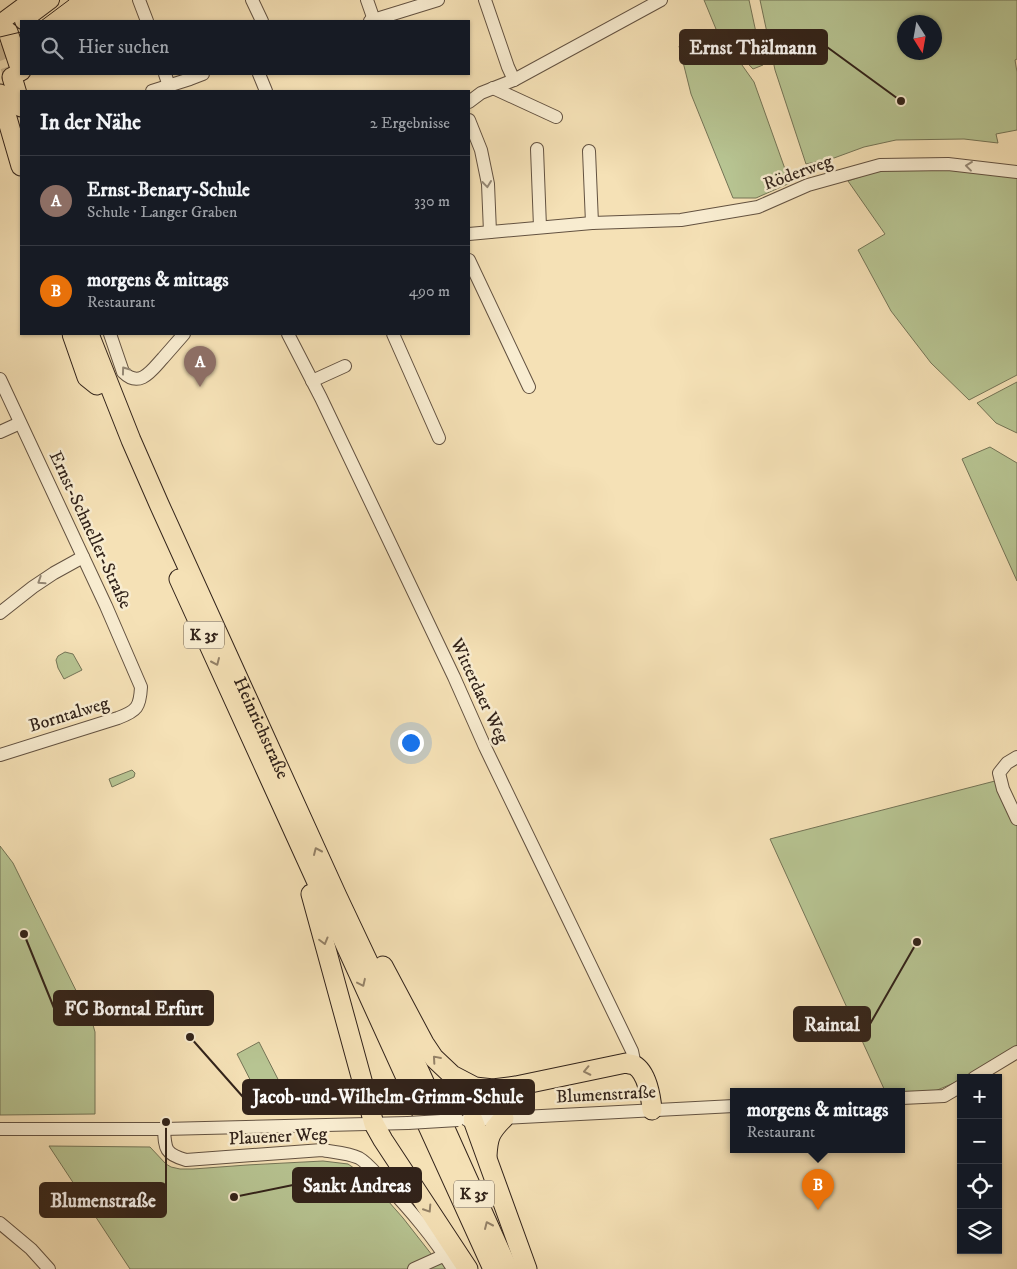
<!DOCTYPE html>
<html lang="de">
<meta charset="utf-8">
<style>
body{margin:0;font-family:"IM FELL DW Pica",serif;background:#20242c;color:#f1f3f6}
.controls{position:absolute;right:15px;bottom:15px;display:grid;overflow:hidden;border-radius:0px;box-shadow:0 1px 4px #0004}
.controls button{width:45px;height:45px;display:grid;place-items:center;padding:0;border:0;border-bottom:1px solid #363941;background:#171b24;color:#f1f3f6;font:25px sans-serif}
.compass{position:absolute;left:897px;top:15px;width:45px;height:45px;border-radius:50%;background:#171b24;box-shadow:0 1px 4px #0004;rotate:169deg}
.you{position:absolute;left:410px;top:742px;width:18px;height:18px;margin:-12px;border:4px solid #fff;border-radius:50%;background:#1a73e8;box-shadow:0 0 0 8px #1a73e833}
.badge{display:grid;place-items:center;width:32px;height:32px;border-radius:50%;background:#2563eb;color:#fff;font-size:16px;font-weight:700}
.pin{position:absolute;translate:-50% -41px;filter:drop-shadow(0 1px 2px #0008)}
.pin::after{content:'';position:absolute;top:26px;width:18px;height:15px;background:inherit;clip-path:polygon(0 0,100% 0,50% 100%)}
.popup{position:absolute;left:730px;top:1088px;width:175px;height:65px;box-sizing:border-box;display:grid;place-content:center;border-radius:0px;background:#171b24;filter:drop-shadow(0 1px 4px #0005);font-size:16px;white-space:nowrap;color:#9ea1a6}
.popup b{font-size:19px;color:#f1f3f6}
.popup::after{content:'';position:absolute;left:50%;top:100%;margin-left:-10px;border:10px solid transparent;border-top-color:#171b24}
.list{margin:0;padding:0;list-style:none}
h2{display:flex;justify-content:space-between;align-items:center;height:65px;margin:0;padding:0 20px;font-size:21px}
h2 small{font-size:16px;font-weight:400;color:#9ea1a6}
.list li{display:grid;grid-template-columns:32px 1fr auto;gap:15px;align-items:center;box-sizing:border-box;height:90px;padding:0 20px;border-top:1px solid #363941}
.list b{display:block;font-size:19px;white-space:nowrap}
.list p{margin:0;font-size:16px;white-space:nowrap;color:#9ea1a6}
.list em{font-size:16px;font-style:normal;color:#9ea1a6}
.icon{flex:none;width:28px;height:28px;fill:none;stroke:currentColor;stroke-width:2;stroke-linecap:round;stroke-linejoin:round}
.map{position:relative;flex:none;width:1017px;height:1269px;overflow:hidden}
.search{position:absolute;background:#171b24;box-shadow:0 1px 4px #0004;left:20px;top:20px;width:450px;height:55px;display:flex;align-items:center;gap:12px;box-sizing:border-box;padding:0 18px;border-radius:0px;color:#9ea1a6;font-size:19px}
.panel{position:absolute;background:#171b24;box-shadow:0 1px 4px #0004;left:20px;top:90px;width:450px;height:245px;border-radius:0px}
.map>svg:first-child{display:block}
.green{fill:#b7c492;stroke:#747456;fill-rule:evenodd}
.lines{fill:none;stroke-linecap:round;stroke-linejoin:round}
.major-tunnel{stroke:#cebb97;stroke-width:16;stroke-dasharray:16 8;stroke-linecap:butt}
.minor-casing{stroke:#635241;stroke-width:14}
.major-casing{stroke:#32231a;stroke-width:18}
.highway-casing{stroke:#32231a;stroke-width:21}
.minor{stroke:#f8ecd0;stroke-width:12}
.major{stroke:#f5e1b6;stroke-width:16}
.highway{stroke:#f5e1b6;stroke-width:19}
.tram{stroke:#32231a;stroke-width:1}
.minor-bridge-casing{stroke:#635241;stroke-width:14;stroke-linecap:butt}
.minor-bridge{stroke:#f8ecd0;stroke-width:12}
.oneway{stroke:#958875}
.oneway2{stroke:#948268}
.labels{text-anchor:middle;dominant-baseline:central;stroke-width:5;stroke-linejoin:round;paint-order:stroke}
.shield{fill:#f8ecd0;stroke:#6d5f51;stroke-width:1}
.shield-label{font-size:16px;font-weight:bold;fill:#32231a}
.street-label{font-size:18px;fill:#32231a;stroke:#f8ecd0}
.leader{fill:none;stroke:#32231a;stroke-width:2}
.callout-dot{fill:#32231a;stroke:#f8ecd0;stroke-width:2}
.callout{fill:#32231a;stroke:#32231a;stroke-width:2}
.callout-label{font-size:19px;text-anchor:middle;font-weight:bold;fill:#fff}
</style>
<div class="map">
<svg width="1017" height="1269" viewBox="0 0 1017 1269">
<rect width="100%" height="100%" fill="#f5e1b6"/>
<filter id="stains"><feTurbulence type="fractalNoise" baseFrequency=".004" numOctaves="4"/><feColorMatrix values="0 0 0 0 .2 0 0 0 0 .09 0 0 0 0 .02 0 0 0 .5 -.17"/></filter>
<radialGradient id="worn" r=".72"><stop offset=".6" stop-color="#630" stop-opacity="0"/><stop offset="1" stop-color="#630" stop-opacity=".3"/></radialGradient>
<!-- green -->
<g class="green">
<path d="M704 0H749L763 65 753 69 720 34 754 82 790 183 756 198H733L691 94 679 46 716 29Z"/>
<path d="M760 0H1017V59L1015 60 1017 72V130L996 134 998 143 964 139 896 140 864 147 834 158 806 164 775 70ZM904 22H934V52H904Z"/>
<path d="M952 169 1017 176V375L969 400 931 363 891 311 858 250 885 234 848 181 880 170Z"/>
<path d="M1017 382V433L996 423 977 403Z"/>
<path d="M990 447 1017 463V581L962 459Z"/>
<path d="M65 652 73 654 82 670 64 679 58 668 56 660 58 656Z"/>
<path d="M132 770 135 773 134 777 112 787 109 779Z"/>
<path d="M995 781 1017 826V1046L964 1078H961V1080L935 1091 902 1093V1091H885L770 839Z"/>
<path d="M0 846 13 863 93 1025 95 1032V1114L0 1115Z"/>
<path d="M259 1042 283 1089 261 1101 237 1054Z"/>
<path d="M49 1146 150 1147 166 1164 171 1167 180 1169H193L247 1165 323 1161 348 1164 367 1177 403 1218 432 1255 442 1261 447 1269H130Z"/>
</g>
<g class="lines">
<!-- major-tunnel -->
<path class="major-tunnel" d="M0 44 12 77"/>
<!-- minor casing -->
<g class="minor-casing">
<g id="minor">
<path d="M139 0 147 21"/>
<path d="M252 0 262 21"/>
<path d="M367 0 374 20"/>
<path d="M485 0 508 67 514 80"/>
<path d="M370 21 438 0"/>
<path d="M165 74 169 86"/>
<path d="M259 74 266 91"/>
<path d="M493 88 556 117"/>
<path d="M152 91 190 79 203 74"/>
<path d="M469 102 481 93 514 80 661 0"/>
<path d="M469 120 481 150 488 184 490 232"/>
<path d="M537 149 540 227"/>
<path d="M589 151 592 223"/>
<path d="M469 234 592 223 681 220 758 207 808 185 880 165 948 164 1017 172"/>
<path d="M469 260 529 387"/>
<path d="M110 334 123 372C140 389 152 370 163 358 170 350 177 342 184 334"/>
<path d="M288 334 321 398 454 677 485 747 632 1051 635 1065"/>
<path d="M393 334 439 438"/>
<path d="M0 379 106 606 141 687C140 707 137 711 118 718L0 755"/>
<path d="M312 381 345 366"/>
<path d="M0 432 20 423"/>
<path d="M0 613 33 587 54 573 83 557"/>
<path d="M1017 757 1007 763 999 773 1003 789 1017 819"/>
<path d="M974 1078 1017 1052"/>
<path d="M902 1098 944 1096 961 1086"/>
<path d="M467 1120 734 1106"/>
<path d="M0 1129H164L408 1123"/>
<path d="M164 1129C165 1149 165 1154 186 1160L322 1150C333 1152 349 1153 359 1158 368 1163 377 1175 384 1182 409 1209 434 1237 453 1269"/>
<path d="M0 1223 31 1249 49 1269"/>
<path d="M414 1269 445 1255"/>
</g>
</g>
<!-- major casing -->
<g class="major-casing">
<g id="major">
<path d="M23 21 51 0"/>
<path d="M0 23 31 0"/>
</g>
</g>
<!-- highway casing -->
<g class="highway-casing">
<g id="highway">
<path d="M8 32 21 71"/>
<path d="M12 77 21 107"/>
<path d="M0 94 21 166"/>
<path d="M72 334 87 377 97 385"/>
<path id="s1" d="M89 334 131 440 159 504 337 896 412 1055 508 1269"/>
<path d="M179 579 493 1269"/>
<path d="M311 894 374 1124 383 1140 468 1269"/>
<path d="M383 966 424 1043 434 1058 452 1075 475 1087 493 1089 516 1086 626 1063C628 1064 631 1064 634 1065 647 1072 651 1097 652 1110"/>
<path d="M473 1120 527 1269"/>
<path d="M487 1156C488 1137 490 1132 504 1118"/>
</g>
</g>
<!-- minor -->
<use href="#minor" class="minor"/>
<!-- major -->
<use href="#major" class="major"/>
<!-- highway -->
<use href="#highway" class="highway"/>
<!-- tram -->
<g class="tram">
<path d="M41 21 69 0"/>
<path d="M0 37 21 32"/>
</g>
<!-- minor-bridge casing -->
<g class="minor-bridge-casing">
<path id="minor-bridge" d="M408 1123 458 1120"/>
</g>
<!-- minor-bridge -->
<use href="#minor-bridge" class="minor-bridge"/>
</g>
<!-- one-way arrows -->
<defs><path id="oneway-chevron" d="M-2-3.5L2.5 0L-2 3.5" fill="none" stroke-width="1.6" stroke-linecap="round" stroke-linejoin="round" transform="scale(1.25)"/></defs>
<g class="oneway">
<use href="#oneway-chevron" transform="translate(969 166) rotate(-173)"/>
<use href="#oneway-chevron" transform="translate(487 184) rotate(83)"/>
<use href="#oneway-chevron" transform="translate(125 370) rotate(-126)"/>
<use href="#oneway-chevron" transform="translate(41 581) rotate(147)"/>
</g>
<g class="oneway2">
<use href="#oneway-chevron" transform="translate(216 662) rotate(66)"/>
<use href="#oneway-chevron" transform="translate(317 851) rotate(-114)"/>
<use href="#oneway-chevron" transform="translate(324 941) rotate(75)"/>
<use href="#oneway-chevron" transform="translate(362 983) rotate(65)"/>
<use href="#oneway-chevron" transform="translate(436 1059) rotate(-131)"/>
<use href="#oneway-chevron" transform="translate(587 1071) rotate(168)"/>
<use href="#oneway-chevron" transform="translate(428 1209) rotate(57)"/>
<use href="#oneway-chevron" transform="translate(488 1225) rotate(-114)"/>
</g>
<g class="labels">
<!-- shield labels -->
<g class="shield">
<rect x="184" y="621.5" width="40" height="27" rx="4"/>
<rect x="454" y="1180.5" width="40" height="27" rx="4"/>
</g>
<g class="shield-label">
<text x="204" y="635">K 35</text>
<text x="474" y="1194">K 35</text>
</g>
<!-- street labels -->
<g class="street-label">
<text transform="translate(798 173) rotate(-20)">Röderweg</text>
<text transform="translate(90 530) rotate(65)">Ernst-Schneller-Straße</text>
<text transform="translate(479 691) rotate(65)">Witterdaer Weg</text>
<text transform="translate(69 715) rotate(-17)">Borntalweg</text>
<text stroke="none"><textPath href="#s1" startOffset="430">Heinrichstraße</textPath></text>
<text transform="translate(606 1095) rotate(-3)">Blumenstraße</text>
<text transform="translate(278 1137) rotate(-3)">Plauener Weg</text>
</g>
</g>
<!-- callouts -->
<path class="leader" d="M901 101L827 47M24 934L54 1008M917 942L870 1024M190 1037L243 1097M234 1197L293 1185M166 1122L166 1200"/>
<g class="callout-dot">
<circle cx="901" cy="101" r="5"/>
<circle cx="24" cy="934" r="5"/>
<circle cx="917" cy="942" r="5"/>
<circle cx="190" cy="1037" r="5"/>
<circle cx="234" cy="1197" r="5"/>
<circle cx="166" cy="1122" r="5"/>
</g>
<g class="callout">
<rect x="680" y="30" width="147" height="34" rx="5"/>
<rect x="54" y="991" width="159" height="34" rx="5"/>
<rect x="794" y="1007" width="76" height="34" rx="5"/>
<rect x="243" y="1080" width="291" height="34" rx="5"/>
<rect x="293" y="1168" width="128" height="34" rx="5"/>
<rect x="40" y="1183" width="126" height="34" rx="5"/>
</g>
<g class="callout-label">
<text x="753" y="54">Ernst Thälmann</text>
<text x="134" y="1015">FC Borntal Erfurt</text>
<text x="832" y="1031">Raintal</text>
<text x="388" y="1103">Jacob-und-Wilhelm-Grimm-Schule</text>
<text x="357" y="1192">Sankt Andreas</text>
<text x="103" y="1207">Blumenstraße</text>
</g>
<rect width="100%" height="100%" filter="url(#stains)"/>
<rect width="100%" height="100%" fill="url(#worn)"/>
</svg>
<div class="controls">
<button>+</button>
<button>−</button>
<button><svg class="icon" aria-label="locate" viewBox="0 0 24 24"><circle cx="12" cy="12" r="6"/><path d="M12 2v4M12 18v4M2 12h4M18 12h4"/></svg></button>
<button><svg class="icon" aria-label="layers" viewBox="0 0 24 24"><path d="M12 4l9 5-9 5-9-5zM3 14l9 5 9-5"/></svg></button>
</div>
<svg class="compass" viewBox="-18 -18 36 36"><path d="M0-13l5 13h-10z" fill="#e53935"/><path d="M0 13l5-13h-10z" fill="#9ea1a6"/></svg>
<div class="you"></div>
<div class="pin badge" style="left:200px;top:387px;background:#8d6e63">A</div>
<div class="pin badge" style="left:818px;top:1210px;background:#e8710a">B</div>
<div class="popup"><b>morgens &amp; mittags</b>Restaurant</div>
<div class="search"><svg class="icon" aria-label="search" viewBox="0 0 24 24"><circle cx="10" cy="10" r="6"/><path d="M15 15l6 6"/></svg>Hier suchen</div>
<section class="panel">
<h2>In der Nähe<small>2 Ergebnisse</small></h2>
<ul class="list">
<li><span class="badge" style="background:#8d6e63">A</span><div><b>Ernst-Benary-Schule</b><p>Schule · Langer Graben</p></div><em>330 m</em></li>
<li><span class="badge" style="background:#e8710a">B</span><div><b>morgens &amp; mittags</b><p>Restaurant</p></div><em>490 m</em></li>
</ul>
</section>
</div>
